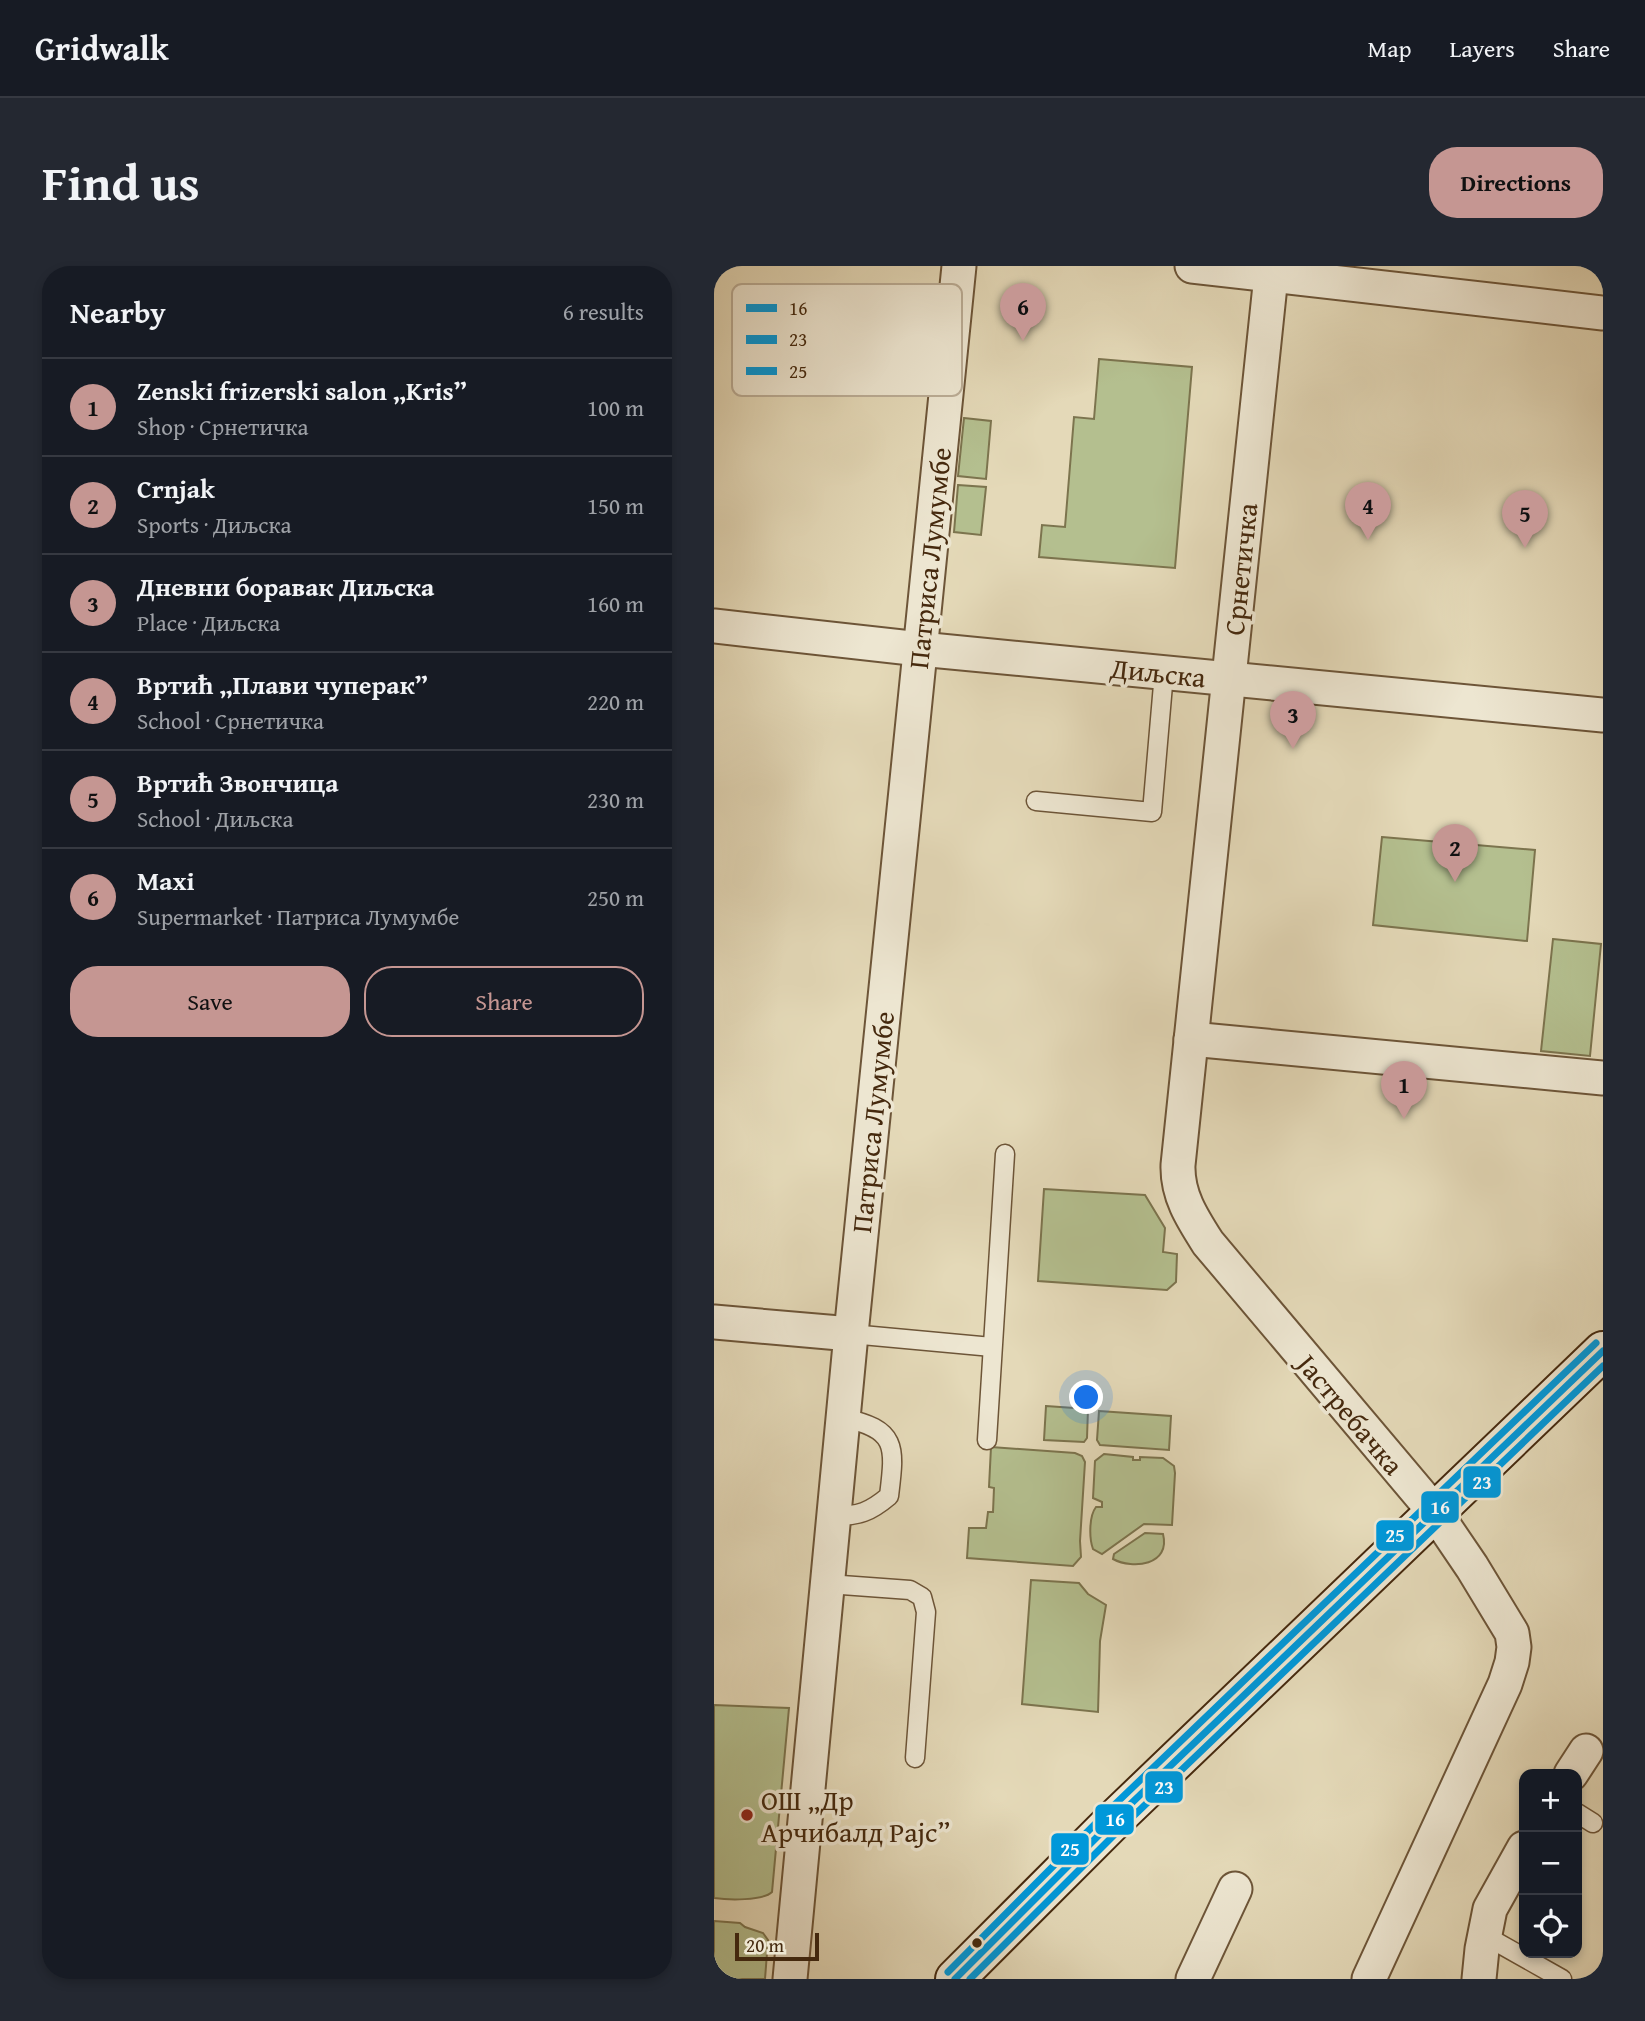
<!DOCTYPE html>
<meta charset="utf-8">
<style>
body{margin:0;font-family:"Gentium Book Plus",serif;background:#242831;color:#f1f3f6}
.controls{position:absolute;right:21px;bottom:21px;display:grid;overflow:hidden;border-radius:14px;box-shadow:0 4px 10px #0003}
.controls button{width:63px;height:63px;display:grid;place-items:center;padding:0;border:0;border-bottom:2px solid #363941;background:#171b24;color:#f1f3f6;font:35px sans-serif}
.scale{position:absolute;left:21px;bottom:18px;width:84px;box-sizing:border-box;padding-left:7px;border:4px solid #45290e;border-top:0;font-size:19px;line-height:24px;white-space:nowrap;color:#45290e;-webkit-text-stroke:5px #ede6d1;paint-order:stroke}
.you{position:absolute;left:373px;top:1132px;width:24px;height:24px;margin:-18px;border:5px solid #fff;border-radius:50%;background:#1a73e8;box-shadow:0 0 0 10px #1a73e833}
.badge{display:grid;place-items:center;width:46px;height:46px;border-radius:50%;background:#c59692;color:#111;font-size:23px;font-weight:700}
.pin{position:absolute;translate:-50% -58px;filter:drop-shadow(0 2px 4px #0008)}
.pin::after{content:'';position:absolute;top:37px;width:24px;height:21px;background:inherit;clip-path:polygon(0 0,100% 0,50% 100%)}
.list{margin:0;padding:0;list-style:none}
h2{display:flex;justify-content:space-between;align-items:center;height:91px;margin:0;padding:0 28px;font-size:30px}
h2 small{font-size:23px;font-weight:400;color:#9ea1a6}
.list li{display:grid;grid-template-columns:46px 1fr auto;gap:21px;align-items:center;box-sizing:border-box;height:98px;padding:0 28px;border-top:2px solid #363941}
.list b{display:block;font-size:26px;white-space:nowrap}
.list p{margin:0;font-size:23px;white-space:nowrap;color:#9ea1a6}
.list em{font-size:23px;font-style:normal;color:#9ea1a6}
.actions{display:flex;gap:14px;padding:21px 28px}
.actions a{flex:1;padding:16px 0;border:2px solid #c59692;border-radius:28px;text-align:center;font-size:24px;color:#c59692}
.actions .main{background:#c59692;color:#111}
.icon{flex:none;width:38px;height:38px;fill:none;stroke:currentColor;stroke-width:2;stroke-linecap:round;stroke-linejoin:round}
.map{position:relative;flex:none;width:889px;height:1713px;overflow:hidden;border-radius:28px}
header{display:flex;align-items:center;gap:42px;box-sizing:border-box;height:98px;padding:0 35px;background:#171b24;border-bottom:2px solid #363941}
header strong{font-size:33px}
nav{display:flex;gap:38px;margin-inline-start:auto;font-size:24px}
.intro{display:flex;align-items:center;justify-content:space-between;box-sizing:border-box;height:168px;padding:0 42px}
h1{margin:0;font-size:49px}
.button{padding:18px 32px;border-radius:28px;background:#c59692;color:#111;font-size:24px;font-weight:700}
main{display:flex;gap:42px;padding:0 42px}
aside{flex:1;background:#171b24;border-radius:28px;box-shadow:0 4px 10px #0003}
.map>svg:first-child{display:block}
.green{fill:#b4bf8f;stroke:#7c744e;stroke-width:2}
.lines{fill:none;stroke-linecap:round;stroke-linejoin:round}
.lane-casing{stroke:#6d5538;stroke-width:21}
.street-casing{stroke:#6d5538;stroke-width:37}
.secondary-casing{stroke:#45290e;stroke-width:42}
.lane{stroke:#ede6d1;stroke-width:18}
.street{stroke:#ede6d1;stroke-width:33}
.secondary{stroke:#ede6d1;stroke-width:38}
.bus-1-casing{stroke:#ede6d1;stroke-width:12}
.bus-2-casing{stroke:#ede6d1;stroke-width:12}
.bus-3-casing{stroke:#ede6d1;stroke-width:12}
.bus-1{stroke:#0098da;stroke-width:7}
.bus-2{stroke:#0098da;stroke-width:7}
.bus-3{stroke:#0098da;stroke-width:7}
.poi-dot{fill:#8f2418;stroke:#ede6d1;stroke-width:2.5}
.bus-dot{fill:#45290e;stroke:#ede6d1;stroke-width:2.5}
.labels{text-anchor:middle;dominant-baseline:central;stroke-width:7;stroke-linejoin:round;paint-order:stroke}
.street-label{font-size:28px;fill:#45290e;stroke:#ede6d1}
.poi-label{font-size:28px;fill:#45290e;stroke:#ede6d1;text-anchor:start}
.key{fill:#ede6d1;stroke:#bbad96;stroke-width:2}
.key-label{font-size:19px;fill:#45290e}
.line-badge{stroke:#ede6d1;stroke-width:2.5}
.badge-label{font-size:19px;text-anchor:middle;font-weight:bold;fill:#fff}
</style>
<header>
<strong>Gridwalk</strong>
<nav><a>Map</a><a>Layers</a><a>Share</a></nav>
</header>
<div class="intro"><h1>Find us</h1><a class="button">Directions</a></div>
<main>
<aside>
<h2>Nearby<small>6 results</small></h2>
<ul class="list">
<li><span class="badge">1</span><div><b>Zenski frizerski salon „Kris”</b><p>Shop · Срнетичка</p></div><em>100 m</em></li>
<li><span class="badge">2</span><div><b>Crnjak</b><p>Sports · Диљска</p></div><em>150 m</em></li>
<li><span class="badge">3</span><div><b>Дневни боравак Диљска</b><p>Place · Диљска</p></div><em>160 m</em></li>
<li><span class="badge">4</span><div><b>Вртић „Плави чуперак”</b><p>School · Срнетичка</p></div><em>220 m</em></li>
<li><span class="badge">5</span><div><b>Вртић Звончица</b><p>School · Диљска</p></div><em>230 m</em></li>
<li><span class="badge">6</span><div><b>Maxi</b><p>Supermarket · Патриса Лумумбе</p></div><em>250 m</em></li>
</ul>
<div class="actions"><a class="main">Save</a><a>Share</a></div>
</aside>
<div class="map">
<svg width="889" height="1713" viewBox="0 0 889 1713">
<rect width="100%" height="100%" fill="#e4d9b8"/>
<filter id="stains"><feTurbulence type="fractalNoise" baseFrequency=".00286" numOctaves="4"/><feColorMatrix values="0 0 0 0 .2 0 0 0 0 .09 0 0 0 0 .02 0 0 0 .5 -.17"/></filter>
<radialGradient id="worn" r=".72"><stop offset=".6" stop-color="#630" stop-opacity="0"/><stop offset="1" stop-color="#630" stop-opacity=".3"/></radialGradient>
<!-- green -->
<g class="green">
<path d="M385 93 478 101 461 302 325 291 328 259 351 261 360 151 380 153Z"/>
<path d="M250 152 277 155 272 213 244 210Z"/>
<path d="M244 219 272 221 267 269 240 266Z"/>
<path d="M668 571 821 584 813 675 659 659Z"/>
<path d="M839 673 887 678 876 790 827 785Z"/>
<path d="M330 923 431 929 451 962 449 986 463 988 462 1016 453 1024 324 1015Z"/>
<path d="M332 1140 374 1143 373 1172 370 1176 330 1174Z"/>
<path d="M385 1145 457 1150 455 1184 386 1179 383 1174Z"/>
<path d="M277 1181 361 1187 368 1190 371 1196 366 1275 367 1291 359 1300 253 1292 255 1262H272L274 1246H279L280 1222 275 1221Z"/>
<path d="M390 1188 419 1191V1194H426V1191L449 1192 460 1200 461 1207 458 1259 430 1258 388 1288 379 1283C375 1272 375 1250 382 1241H388V1236L379 1232 381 1195Z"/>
<path d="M431 1267 449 1268C457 1299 419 1304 399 1293L400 1288Z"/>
<path d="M317 1314 365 1317 374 1328 392 1339 386 1375 384 1446 308 1438Z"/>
<path d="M0 1439 75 1442 58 1626C49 1635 14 1634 0 1632Z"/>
<path d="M0 1655 26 1657 31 1661 49 1667 54 1674 51 1713H0Z"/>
</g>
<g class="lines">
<!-- lane casing -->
<g class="lane-casing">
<g id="lane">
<path d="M322 535 438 546 450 407"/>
<path d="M137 1068 278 1081"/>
<path d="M273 1174 291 888"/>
<path d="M120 1250C145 1250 156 1246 175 1230 181 1181 184 1163 129 1152"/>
<path d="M114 1318 196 1324 208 1331 212 1346 201 1492"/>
<path d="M863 1547 879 1557"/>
<path d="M770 1669 848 1713"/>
</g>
</g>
<!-- street casing -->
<g class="street-casing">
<g id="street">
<path d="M478 0 889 47"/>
<path d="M558 0 464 899C463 929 478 952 494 977L720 1245 758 1301 798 1367 800 1381 798 1396 791 1418 655 1713"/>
<path d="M0 360 206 383 889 449"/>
<path d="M477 773 889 812"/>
<path d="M0 1056 137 1068"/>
<path d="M857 1508 872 1485"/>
<path d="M76 1713 137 1068 245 0"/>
<path d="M479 1713 521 1623"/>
<path d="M765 1713 768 1683 776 1643 810 1582"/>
</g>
</g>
<!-- secondary casing -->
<g class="secondary-casing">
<path id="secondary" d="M241 1713 401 1553 889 1085"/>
</g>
<!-- lane -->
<use href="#lane" class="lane"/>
<!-- street -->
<use href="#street" class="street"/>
<!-- secondary -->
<use href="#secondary" class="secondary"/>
<!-- bus-1 casing -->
<g class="bus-1-casing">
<path id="bus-1" d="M241 1713 401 1553 889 1085"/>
</g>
<!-- bus-2 casing -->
<g class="bus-2-casing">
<path id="bus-2" d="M256 1713 408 1561 889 1100"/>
</g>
<!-- bus-3 casing -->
<g class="bus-3-casing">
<path id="bus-3" d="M234 1706 394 1545 882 1077"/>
</g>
<!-- bus-1 -->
<use href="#bus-1" class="bus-1"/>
<!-- bus-2 -->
<use href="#bus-2" class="bus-2"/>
<!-- bus-3 -->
<use href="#bus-3" class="bus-3"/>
</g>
<!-- markers -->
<circle class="poi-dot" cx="33" cy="1549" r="7"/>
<circle class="bus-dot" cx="263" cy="1677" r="6"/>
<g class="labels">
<!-- street labels -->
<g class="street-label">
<text transform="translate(215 292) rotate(-84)">Патриса Лумумбе</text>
<text transform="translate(526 303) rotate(-84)">Срнетичка</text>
<text transform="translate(444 406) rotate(6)">Диљска</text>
<text transform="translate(158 856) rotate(-84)">Патриса Лумумбе</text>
<text transform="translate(637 1148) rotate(50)">Јастребачка</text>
</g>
<!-- poi labels -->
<g class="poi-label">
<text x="47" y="1533">ОШ „Др<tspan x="47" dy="32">Арчибалд Рајс”</tspan></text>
</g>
</g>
<!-- legend -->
<rect x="18" y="18" width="230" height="112" rx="10" class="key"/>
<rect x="32" y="38" width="31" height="8" fill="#0098da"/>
<rect x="32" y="69" width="31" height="9" fill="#0098da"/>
<rect x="32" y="101" width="31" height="8" fill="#0098da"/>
<g class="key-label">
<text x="75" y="49">16</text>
<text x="75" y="80">23</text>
<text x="75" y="112">25</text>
</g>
<g class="line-badge">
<rect x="748" y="1199" width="40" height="34" rx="7" fill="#0098da"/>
<rect x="706" y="1224" width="40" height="34" rx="7" fill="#0098da"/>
<rect x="661" y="1253" width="40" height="33" rx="7" fill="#0098da"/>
<rect x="430" y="1504" width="40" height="34" rx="7" fill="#0098da"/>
<rect x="380" y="1537" width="41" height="33" rx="7" fill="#0098da"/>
<rect x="336" y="1566" width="40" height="34" rx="7" fill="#0098da"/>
</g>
<g class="badge-label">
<text x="768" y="1223">23</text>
<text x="726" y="1248">16</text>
<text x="681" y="1276">25</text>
<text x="450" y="1528">23</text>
<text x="401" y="1560">16</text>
<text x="356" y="1590">25</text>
</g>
<rect width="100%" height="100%" filter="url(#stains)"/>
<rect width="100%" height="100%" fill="url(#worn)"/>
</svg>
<div class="controls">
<button>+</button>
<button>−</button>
<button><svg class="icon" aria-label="locate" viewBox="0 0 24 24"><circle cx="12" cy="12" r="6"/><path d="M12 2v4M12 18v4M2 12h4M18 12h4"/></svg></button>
</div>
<div class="scale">20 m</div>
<div class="you"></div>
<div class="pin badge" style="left:690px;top:853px">1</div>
<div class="pin badge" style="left:741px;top:616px">2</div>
<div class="pin badge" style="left:579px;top:483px">3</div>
<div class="pin badge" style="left:654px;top:274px">4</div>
<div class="pin badge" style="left:811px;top:282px">5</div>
<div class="pin badge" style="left:309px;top:75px">6</div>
</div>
</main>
